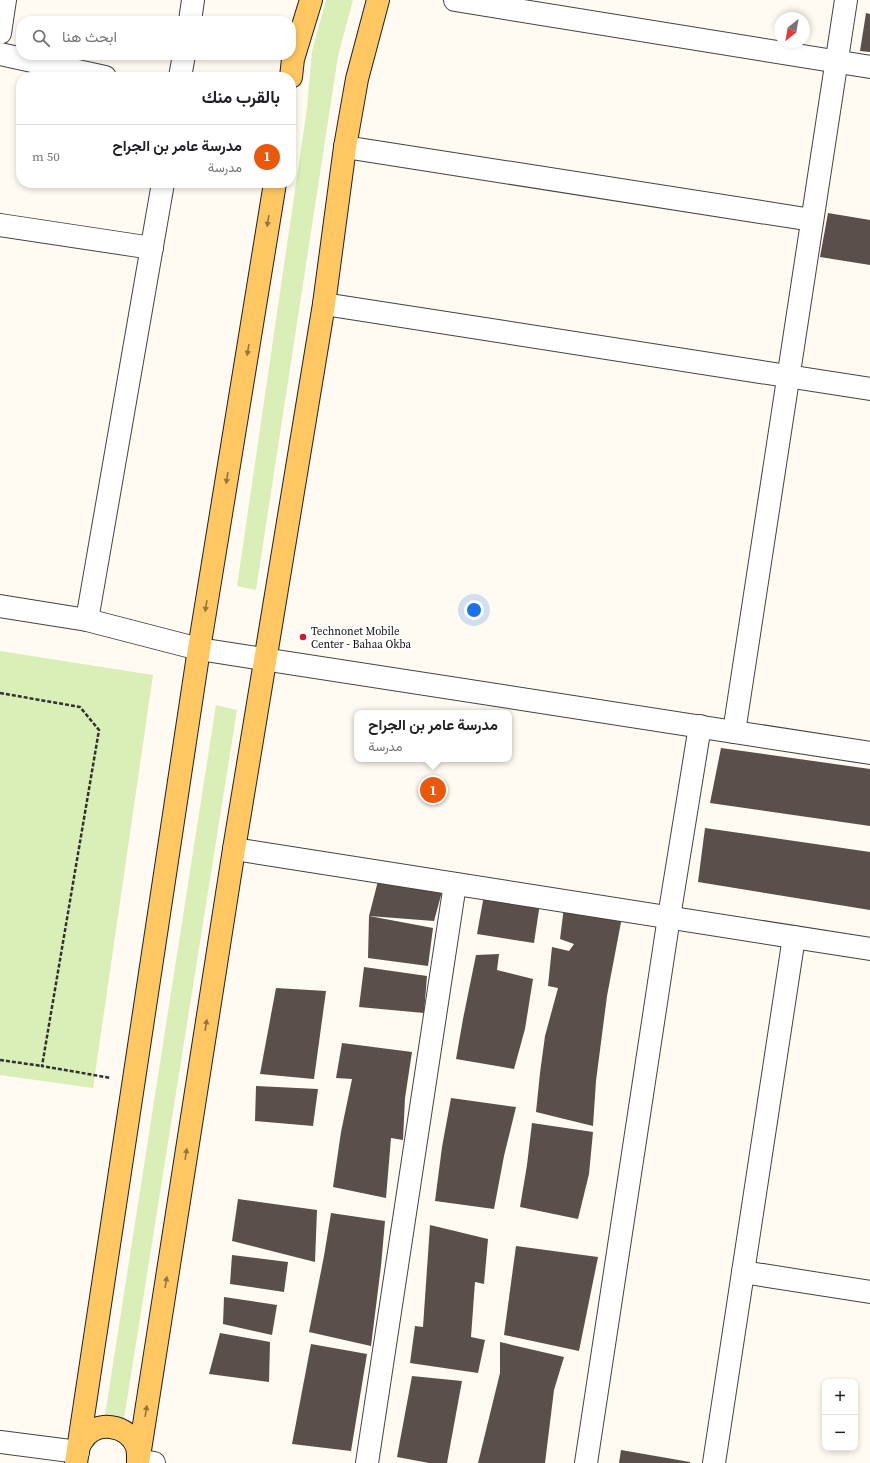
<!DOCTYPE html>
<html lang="ar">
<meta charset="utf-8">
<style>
body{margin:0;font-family:"Source Serif 4",Vazirmatn,serif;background:#f6f6f6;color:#202124;direction:rtl}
.controls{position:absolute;right:12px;bottom:12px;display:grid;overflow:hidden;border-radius:8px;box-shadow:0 2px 6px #0003}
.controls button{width:36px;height:36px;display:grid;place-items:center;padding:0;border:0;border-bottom:1px solid #e0e0e0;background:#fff;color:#202124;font:20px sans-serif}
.compass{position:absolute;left:774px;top:12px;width:36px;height:36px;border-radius:50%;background:#fff;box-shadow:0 2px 6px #0003;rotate:211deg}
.you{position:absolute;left:474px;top:610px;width:14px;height:14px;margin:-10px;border:3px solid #fff;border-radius:50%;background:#1a73e8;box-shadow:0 0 0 6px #1a73e833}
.badge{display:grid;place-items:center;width:26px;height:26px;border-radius:50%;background:#ea580c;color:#fff;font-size:13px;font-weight:700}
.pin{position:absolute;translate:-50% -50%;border:2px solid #fff;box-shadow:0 1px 4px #0006}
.popup{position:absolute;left:354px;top:710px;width:158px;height:52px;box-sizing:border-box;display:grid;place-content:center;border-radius:8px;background:#fff;filter:drop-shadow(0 1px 3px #0005);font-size:13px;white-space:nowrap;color:#757577}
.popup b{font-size:15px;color:#202124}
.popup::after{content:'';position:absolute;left:50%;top:100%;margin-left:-8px;border:8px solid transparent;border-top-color:#fff}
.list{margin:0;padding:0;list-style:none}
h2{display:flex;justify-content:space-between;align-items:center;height:52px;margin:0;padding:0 16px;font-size:17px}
h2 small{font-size:13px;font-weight:400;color:#757577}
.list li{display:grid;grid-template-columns:26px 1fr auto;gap:12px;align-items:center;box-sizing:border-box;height:64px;padding:0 16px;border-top:1px solid #e0e0e0}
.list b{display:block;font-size:15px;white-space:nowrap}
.list p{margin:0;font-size:13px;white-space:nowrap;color:#757577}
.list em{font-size:13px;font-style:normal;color:#757577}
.icon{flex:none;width:22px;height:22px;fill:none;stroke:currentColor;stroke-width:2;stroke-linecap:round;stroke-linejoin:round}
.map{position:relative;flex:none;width:870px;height:1463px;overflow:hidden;direction:ltr}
.search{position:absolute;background:#fff;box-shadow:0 2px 6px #0003;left:16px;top:16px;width:280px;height:44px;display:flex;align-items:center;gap:10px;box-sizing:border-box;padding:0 14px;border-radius:16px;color:#757577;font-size:15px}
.panel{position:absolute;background:#fff;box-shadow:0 2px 6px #0003;left:16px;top:72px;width:280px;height:116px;border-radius:16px;direction:rtl}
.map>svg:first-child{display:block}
.green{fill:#daeeb7}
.building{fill:#5a4f4b}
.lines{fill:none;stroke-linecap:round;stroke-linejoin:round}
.minor-casing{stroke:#434343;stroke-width:24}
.major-casing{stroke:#212121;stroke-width:24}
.path{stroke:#323232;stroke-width:2.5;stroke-dasharray:4 2;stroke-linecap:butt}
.minor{stroke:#fff;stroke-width:22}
.major{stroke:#ffc762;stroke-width:22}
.oneway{fill:#93753d}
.poi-dot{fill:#cf1836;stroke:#fff;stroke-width:1.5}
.labels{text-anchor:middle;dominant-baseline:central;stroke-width:4;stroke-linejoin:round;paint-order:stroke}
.poi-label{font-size:11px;fill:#101010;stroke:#fff;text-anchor:start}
</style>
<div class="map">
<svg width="870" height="1463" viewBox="0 0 870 1463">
<rect width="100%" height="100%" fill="#fffbf2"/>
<!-- green -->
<g class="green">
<path d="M326 0H353L338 56 256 590 237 586 307 108 312 51Z"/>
<path d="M0 651 153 675 93 1088 0 1075Z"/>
<path d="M216 705 237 710 124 1419 105 1415Z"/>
</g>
<!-- building -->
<g class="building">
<path d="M866 13 870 14V52L860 51Z"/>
<path d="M828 213 870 220V265L820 257Z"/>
<path d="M721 748 870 769V826L710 803Z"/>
<path d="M705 828 870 852V910L698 882Z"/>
<path d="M378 881 443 888 434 921 369 916Z"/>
<path d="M484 895 540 903 534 943 477 934Z"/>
<path d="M564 907 622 917 607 996 596 1081 593 1126 536 1112 540 1073 545 1036 558 988 548 986 552 947 569 951 574 944 560 939Z"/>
<path d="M369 916 433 928 428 966 368 958Z"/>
<path d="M499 954 497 970 533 979 525 1029 514 1069 456 1059 463 1019 476 955Z"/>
<path d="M364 967 427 976 424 1013 359 1007Z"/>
<path d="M276 988 326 991 314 1079 260 1074Z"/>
<path d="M342 1043 412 1052 405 1098 403 1140 391 1138 386 1198 333 1187 341 1132 352 1079 336 1078Z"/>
<path d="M256 1086 318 1089 313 1126 255 1121Z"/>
<path d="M451 1098 516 1107 504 1156 494 1209 435 1201 442 1147Z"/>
<path d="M532 1123 593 1132 589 1174 578 1219 520 1207 527 1165Z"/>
<path d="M238 1199 317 1210 315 1262 232 1241Z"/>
<path d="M331 1213 385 1221 381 1266 371 1346 309 1332 324 1256Z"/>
<path d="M430 1225 488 1239 484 1284 475 1282 471 1337 485 1340 478 1373 410 1363 415 1326 423 1327Z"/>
<path d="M516 1246 598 1257 579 1351 504 1335Z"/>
<path d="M232 1255 288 1262 284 1292 230 1284Z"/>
<path d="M224 1297 277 1305 272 1335 223 1324Z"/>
<path d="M220 1333 270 1342 269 1382 209 1374Z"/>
<path d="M500 1342 564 1357 554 1390 545 1463H478L500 1373Z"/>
<path d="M311 1344 367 1354 351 1451 292 1444Z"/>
<path d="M412 1376 462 1381 447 1463H429L397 1457Z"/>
<path d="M621 1450 690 1462V1463H619Z"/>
</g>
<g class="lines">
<!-- minor casing -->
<g class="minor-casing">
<g id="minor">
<path d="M455 0 870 67"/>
<path d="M190 21 193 0"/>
<path d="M0 33 5 0"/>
<path d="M0 54 105 77"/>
<path d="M180 77 184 55"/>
<path d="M345 147 812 220"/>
<path d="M0 225 152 248"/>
<path d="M324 304 870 389"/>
<path d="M0 606 87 620 199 649 870 753"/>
<path d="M87 620 163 183"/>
<path d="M734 732 846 0"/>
<path d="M234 849 870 949"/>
<path d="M743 1272 870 1292"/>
<path d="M0 1442 78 1452"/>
<path d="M138 1460 154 1463"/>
<path d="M367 1463 455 884"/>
<path d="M586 1463 669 917 700 726"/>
<path d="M714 1463 794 937"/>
</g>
</g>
<!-- major casing -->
<g class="major-casing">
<g id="major">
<path d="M291 77 293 59 311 0"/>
<path d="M78 1450C79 1447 80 1443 82 1441 95 1419 128 1424 137 1447 138 1451 138 1456 138 1460"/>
<path d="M76 1463 199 649 275 183"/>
<path d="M138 1463 234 849 324 304 345 147 357 79 378 0"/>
</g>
</g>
<!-- path -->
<g class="path">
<path d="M0 693 80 707 99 730 42 1066 111 1078"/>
<path d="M0 1060 42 1066"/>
</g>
<!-- minor -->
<use href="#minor" class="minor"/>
<!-- major -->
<use href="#major" class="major"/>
</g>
<!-- one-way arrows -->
<defs><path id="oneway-solid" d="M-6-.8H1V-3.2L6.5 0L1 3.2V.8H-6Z"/></defs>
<g class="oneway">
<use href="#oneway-solid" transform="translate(268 221) rotate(99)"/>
<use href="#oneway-solid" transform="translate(248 350) rotate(99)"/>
<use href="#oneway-solid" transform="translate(227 478) rotate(99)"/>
<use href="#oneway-solid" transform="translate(206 606) rotate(99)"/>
<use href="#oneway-solid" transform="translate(206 1025) rotate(-81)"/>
<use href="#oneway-solid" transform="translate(186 1154) rotate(-81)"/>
<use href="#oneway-solid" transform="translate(166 1282) rotate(-81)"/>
<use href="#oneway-solid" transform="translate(146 1411) rotate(-81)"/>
</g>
<!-- markers -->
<circle class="poi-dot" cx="303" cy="637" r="4"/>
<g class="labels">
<!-- poi labels -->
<g class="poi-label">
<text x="311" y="631">Technonet Mobile<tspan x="311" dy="13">Center - Bahaa Okba</tspan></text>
</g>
</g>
</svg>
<div class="controls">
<button>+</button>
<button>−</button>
</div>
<svg class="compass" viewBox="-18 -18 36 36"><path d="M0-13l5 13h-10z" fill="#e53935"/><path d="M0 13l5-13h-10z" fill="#757577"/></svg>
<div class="you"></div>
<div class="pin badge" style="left:433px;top:790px">1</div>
<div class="popup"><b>مدرسة عامر بن الجراح</b>مدرسة</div>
<div class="search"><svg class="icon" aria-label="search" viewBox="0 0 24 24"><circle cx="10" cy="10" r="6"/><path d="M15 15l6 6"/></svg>ابحث هنا</div>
<section class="panel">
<h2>بالقرب منك<small></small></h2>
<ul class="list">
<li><span class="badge">1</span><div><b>مدرسة عامر بن الجراح</b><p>مدرسة</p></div><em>50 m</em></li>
</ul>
</section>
</div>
